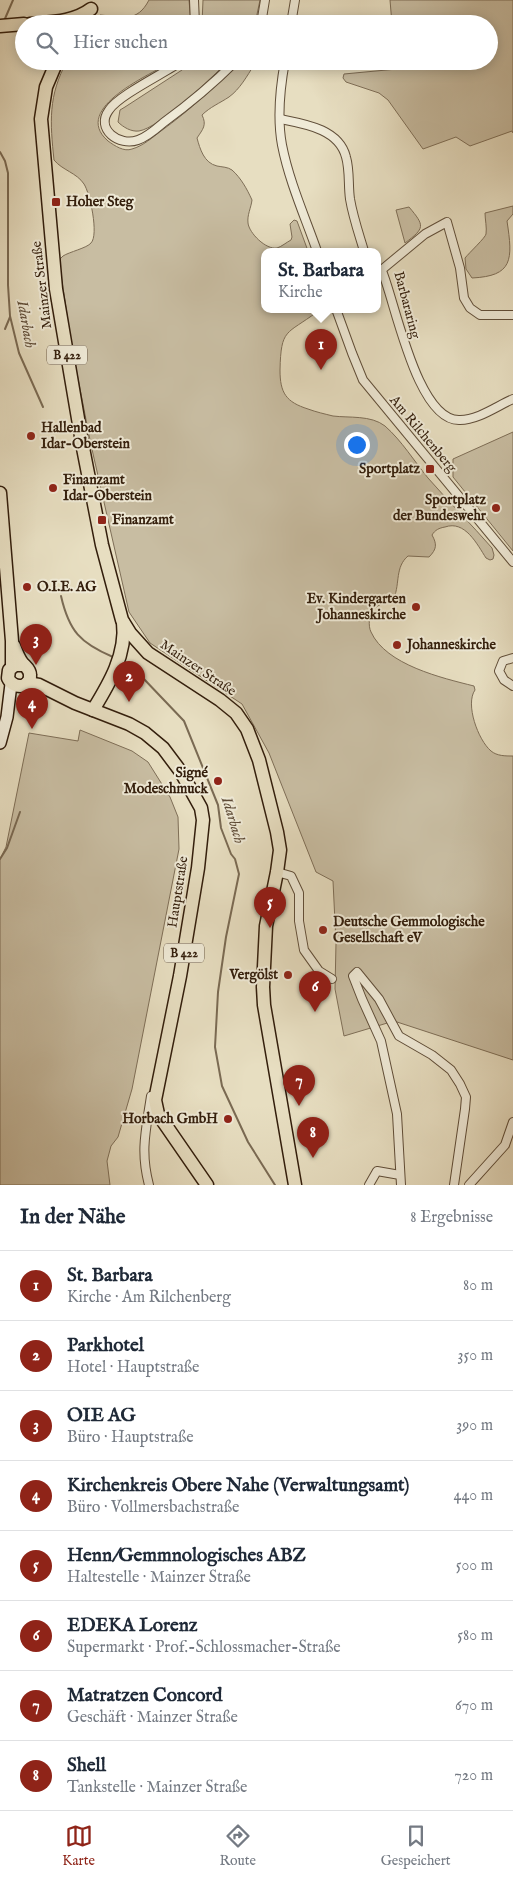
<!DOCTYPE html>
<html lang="de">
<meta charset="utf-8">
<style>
body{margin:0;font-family:"IM FELL English",serif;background:#f2f2f3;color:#1f2937}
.you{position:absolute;left:356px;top:444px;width:18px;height:18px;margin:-12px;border:4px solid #fff;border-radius:50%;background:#1a73e8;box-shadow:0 0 0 8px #1a73e833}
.badge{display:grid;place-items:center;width:32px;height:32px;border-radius:50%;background:#8f2418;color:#fff;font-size:16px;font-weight:700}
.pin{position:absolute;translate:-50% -41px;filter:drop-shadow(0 1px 2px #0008)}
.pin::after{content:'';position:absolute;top:26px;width:18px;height:15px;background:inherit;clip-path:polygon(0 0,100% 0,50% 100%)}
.popup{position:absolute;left:261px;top:248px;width:120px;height:65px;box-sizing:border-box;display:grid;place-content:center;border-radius:10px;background:#fff;filter:drop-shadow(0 1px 4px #0005);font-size:16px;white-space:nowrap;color:#747a83}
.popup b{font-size:19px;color:#1f2937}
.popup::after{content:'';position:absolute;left:50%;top:100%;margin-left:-10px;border:10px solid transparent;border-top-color:#fff}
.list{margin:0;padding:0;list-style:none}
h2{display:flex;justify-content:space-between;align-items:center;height:65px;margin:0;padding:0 20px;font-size:21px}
h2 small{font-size:16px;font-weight:400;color:#747a83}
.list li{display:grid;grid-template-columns:32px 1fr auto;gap:15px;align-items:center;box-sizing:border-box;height:70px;padding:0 20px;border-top:1px solid #e0e1e3}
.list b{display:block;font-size:19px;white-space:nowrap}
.list p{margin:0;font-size:16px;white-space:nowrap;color:#747a83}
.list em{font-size:16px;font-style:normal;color:#747a83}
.icon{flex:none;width:28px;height:28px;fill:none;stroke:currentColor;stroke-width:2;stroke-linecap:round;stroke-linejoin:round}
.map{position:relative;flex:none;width:513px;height:1185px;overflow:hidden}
.search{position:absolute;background:#fff;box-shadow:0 2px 12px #0003;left:15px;right:15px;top:15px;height:55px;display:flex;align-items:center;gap:12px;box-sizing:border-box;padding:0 18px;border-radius:28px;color:#747a83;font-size:19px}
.sheet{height:625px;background:#fff}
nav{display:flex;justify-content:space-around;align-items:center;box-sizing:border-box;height:70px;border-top:1px solid #e0e1e3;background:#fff;font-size:14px;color:#747a83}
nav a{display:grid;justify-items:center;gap:2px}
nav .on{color:#8f2418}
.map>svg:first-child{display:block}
.green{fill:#c8bda2;stroke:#7e6e57}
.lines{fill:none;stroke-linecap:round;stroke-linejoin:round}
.stream{stroke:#7a6a53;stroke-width:2}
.street-casing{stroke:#604e39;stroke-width:10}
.secondary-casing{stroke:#331e0c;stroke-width:14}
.primary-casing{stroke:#331e0c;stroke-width:15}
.street{stroke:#efead7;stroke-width:8}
.secondary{stroke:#efead7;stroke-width:11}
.primary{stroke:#e7dec1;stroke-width:12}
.poi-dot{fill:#8f2418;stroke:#efead7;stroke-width:2}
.labels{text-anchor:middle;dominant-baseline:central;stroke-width:4;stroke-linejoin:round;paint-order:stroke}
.shield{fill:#efead7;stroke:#6b5b49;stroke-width:1}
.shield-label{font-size:12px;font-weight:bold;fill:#331e0c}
.poi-label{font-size:14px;font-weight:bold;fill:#331e0c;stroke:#efead7;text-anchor:start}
.street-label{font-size:14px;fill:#331e0c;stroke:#efead7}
.water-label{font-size:15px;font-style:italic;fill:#5d4a36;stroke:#efead7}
</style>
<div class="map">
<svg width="513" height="1185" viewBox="0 0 513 1185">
<rect width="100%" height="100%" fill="#e7dec1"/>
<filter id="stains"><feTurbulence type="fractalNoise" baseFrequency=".004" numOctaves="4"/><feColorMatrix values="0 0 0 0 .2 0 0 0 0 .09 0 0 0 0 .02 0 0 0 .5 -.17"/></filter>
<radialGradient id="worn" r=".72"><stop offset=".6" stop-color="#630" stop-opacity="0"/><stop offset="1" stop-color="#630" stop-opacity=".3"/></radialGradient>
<!-- green -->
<g class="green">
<path d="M149 0H189L191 24H94L100 15C123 17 137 23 149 0Z"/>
<path d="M203 0H260L255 24H202Z"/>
<path d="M390 0H513V133L512 131 470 146 456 137 423 149 388 100 379 93 346 82 343 78 344 74 397 69V61H489V24H392Z"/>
<path d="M67 61H173C152 74 70 108 108 141 115 146 124 152 132 149 143 146 153 137 161 131 190 110 216 86 242 61H251L254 65C247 76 240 89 229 97 220 103 210 107 202 115 207 125 203 129 197 138 200 149 204 163 217 166 222 167 228 167 232 170 241 178 247 189 252 200 251 208 247 215 248 223 249 233 266 250 277 248 281 247 287 242 291 240L292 237 290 224 294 220 297 221 308 251H265V309H319L317 312C286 335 281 328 280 370 280 393 286 402 308 409 316 412 325 414 333 416 349 418 371 415 385 426 402 441 414 461 428 478 449 502 471 524 492 548L494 555 493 559 490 560 486 558C477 544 465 520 445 527 439 528 435 530 432 535 437 544 437 549 429 557L408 556C395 567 400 583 394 598 388 602 378 604 373 610 369 615 368 626 371 632 386 665 442 678 474 686L475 690C465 704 478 740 491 751 497 756 505 756 513 756V1060L394 1021 344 1036 335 989 336 943 333 881 316 872 269 753 242 704 150 643 129 612 91 445 72 348 60 268V259L63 256C69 252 87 248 91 243 99 235 90 193 84 184 77 173 62 170 54 160 50 122 48 96 67 61Z"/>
<path d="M192 61H228C213 77 159 128 139 131 131 132 123 127 118 122L120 110 125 107 182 70Z"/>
<path d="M513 206V214L507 221C513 260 513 276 472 278L466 269 465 258C469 253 486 237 486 234 487 228 485 219 485 213Z"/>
<path d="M409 207C425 226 425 228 405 243L396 210Z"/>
<path d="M513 432V551L453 477V459Z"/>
<path d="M80 730 132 751 148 762 170 797 178 817 179 849 132 1089 118 1137 111 1146 107 1161 110 1185H0V859L6 847 29 733 78 741Z"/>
</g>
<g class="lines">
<!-- stream -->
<g class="stream">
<path d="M4 21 13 0"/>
<path d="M0 152 5 161 8 173V285L10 316 19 353 43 407"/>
<path d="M5 329 10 317"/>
<path d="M61 596C69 631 80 643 113 657"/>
<path d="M123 664 142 677 184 721 218 805 221 828 231 854 235 859 239 874 226 937 218 992 215 1047 222 1086 248 1142 275 1185"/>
<path d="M0 859 7 848 20 812"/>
</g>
<!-- street casing -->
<g class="street-casing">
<g id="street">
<path d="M194 0 195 24"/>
<path d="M261 24 265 0"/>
<path d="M291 24 295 0"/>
<path d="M182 61C165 73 119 95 109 110 95 129 119 147 138 140 147 137 156 129 163 123 189 104 213 84 236 61"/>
<path d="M285 61C280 88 277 118 282 145 289 181 305 217 317 251"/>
<path d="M280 119C305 124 339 129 346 157 350 171 348 185 350 199 353 217 359 234 364 251"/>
<path d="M382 271C395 301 417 422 460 420 478 420 497 406 513 399"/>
<path d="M379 272 425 234 447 222 460 268 464 298 470 308 480 315H513"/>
<path d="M336 309 352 353 363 380 513 562"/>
<path d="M513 658 503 661 499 671 504 680 513 686"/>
<path d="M277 872 291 876 299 893V921L304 950 319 971 332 979"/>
<path d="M149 1185C140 1151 146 1130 151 1096"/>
<path d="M369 1185 377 1171 400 1175"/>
<path d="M401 1185 397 1114 381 1041 362 999 353 976 357 972 379 999 399 1036 432 1055 451 1070 460 1084 466 1097 465 1109 454 1185"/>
<path d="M469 1185 505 1145 513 1122"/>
</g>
</g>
<!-- secondary casing -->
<g class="secondary-casing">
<path id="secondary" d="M0 743 7 717 11 684"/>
</g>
<!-- primary casing -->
<g class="primary-casing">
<g id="primary">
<path d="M30 24C51 22 74 22 91 9"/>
<path d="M0 26 24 24"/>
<path d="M57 61 46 87 41 119 56 289 83 448 102 545 122 620 130 633 148 653 220 700 236 713 247 729 259 760 277 832 280 850 277 872 266 926 263 987 264 1005 295 1185"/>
<path d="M0 493 12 641V666"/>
<path d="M14 646C16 651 18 657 21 661 24 666 30 668 30 675 31 689 13 689 8 678L9 670 15 665H24"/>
<path d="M27 683 39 685 75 703 129 724 145 733 163 748 181 772 201 808 203 820 198 868 180 976 155 1100 158 1114 207 1185"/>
<path d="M93 710C109 684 127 654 123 622"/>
</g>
</g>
<!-- street -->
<use href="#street" class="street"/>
<!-- secondary -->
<use href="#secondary" class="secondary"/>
<!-- primary -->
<use href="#primary" class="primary"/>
</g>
<!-- markers -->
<g class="poi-dot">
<rect x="51" y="197" width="10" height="10" rx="2.5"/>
<circle cx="31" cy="436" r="5"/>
<rect x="425" y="464" width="10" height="10" rx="2.5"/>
<circle cx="53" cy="488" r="5"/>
<circle cx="496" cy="508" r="5"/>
<rect x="97" y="515" width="10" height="10" rx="2.5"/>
<circle cx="27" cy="587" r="5"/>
<circle cx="416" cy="607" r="5"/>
<circle cx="397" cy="645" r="5"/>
<circle cx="218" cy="781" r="5"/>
<circle cx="323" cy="930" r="5"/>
<circle cx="288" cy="975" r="5"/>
<circle cx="228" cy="1119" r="5"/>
</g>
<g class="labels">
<!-- shield labels -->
<g class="shield">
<rect x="47" y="345.5" width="40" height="19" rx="4"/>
<rect x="164" y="943.5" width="40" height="19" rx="4"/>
</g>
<g class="shield-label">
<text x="67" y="355">B 422</text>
<text x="184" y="953">B 422</text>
</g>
<!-- poi labels -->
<g class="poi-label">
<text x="66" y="202">Hoher Steg</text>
<text x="41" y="428">Hallenbad<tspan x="41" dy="16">Idar-Oberstein</tspan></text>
<text x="420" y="469" text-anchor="end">Sportplatz</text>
<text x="63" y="480">Finanzamt<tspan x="63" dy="16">Idar-Oberstein</tspan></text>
<text x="486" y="500" text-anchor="end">Sportplatz<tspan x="486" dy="16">der Bundeswehr</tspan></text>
<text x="112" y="520">Finanzamt</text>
<text x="37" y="587">O.I.E. AG</text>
<text x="406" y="599" text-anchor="end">Ev. Kindergarten<tspan x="406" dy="16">Johanneskirche</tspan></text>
<text x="407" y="645">Johanneskirche</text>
<text x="208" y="773" text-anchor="end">Signé<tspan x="208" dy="16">Modeschmuck</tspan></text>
<text x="333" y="922">Deutsche Gemmologische<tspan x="333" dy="16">Gesellschaft eV</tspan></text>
<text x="278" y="975" text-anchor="end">Vergölst</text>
<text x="218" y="1119" text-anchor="end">Horbach GmbH</text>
</g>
<!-- street labels -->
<g class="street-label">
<text transform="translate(42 285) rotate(-97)">Mainzer Straße</text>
<text transform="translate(407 305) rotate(75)">Barbararing</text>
<text transform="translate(423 434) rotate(50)">Am Rilchenberg</text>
<text transform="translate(198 668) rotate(34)">Mainzer Straße</text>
<text transform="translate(178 892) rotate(-81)">Hauptstraße</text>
</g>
<!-- water labels -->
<g class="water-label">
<text transform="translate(26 324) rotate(80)">Idarbach</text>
<text transform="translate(233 820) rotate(73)">Idarbach</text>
</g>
</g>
<rect width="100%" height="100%" filter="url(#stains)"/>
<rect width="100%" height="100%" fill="url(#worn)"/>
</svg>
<div class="you"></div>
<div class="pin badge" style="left:321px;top:370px">1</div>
<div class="popup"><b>St. Barbara</b>Kirche</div>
<div class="pin badge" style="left:129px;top:702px">2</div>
<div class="pin badge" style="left:36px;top:665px">3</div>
<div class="pin badge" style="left:32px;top:729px">4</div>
<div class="pin badge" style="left:270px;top:928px">5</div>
<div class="pin badge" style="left:315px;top:1012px">6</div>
<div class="pin badge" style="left:299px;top:1106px">7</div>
<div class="pin badge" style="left:313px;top:1158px">8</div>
<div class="search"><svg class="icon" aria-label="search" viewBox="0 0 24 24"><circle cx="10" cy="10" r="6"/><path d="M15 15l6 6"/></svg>Hier suchen</div>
</div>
<section class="sheet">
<h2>In der Nähe<small>8 Ergebnisse</small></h2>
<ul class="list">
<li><span class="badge">1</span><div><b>St. Barbara</b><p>Kirche · Am Rilchenberg</p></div><em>80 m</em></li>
<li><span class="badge">2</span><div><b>Parkhotel</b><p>Hotel · Hauptstraße</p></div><em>350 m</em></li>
<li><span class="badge">3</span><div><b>OIE AG</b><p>Büro · Hauptstraße</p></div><em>390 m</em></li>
<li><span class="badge">4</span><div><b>Kirchenkreis Obere Nahe (Verwaltungsamt)</b><p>Büro · Vollmersbachstraße</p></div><em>440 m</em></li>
<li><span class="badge">5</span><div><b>Henn/Gemmnologisches ABZ</b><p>Haltestelle · Mainzer Straße</p></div><em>500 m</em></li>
<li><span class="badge">6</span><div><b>EDEKA Lorenz</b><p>Supermarkt · Prof.-Schlossmacher-Straße</p></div><em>580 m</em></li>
<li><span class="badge">7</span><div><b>Matratzen Concord</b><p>Geschäft · Mainzer Straße</p></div><em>670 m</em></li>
<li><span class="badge">8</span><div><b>Shell</b><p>Tankstelle · Mainzer Straße</p></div><em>720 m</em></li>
</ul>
</section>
<nav>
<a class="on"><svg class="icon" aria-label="map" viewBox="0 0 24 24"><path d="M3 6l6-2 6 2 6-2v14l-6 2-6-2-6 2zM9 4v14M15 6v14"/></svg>Karte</a>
<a><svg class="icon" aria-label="directions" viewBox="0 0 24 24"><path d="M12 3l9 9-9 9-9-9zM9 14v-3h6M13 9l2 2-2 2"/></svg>Route</a>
<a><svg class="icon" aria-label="saved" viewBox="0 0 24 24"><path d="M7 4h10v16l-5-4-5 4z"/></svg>Gespeichert</a>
</nav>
